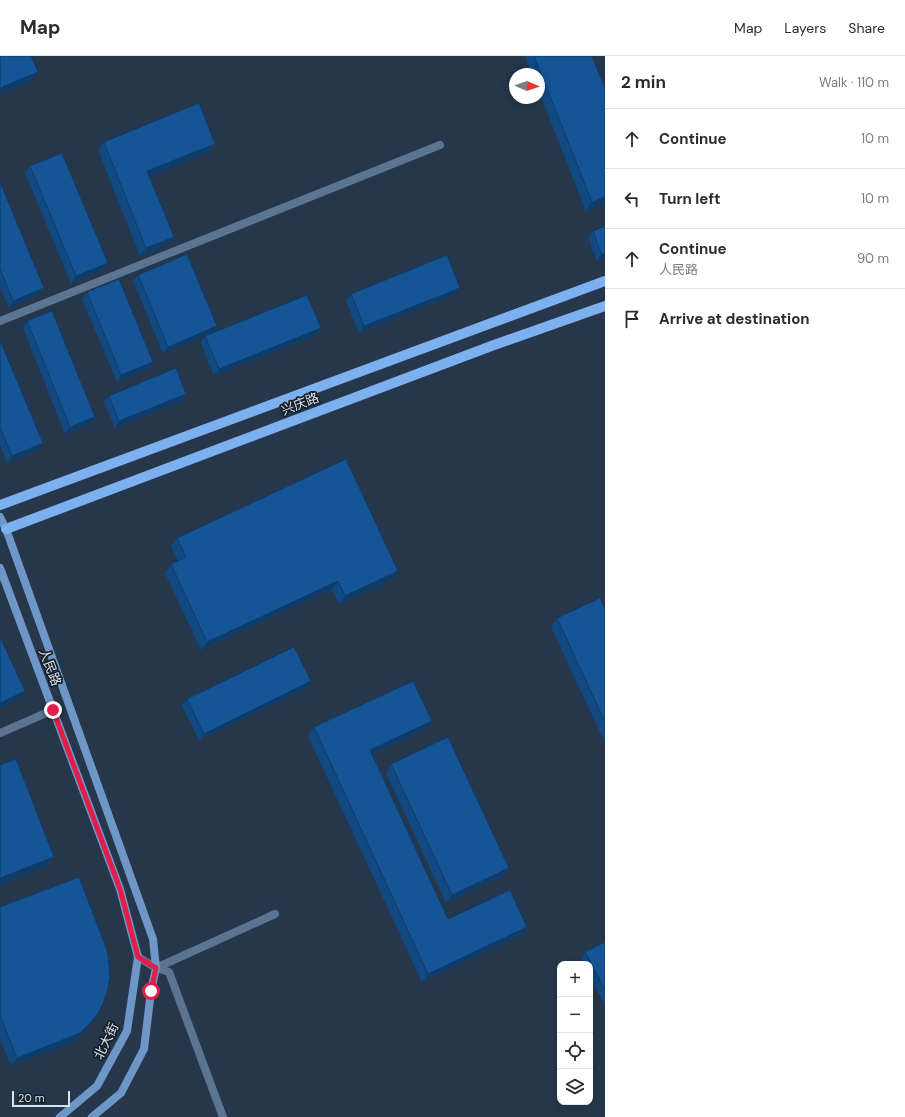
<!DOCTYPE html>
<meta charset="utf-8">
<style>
body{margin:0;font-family:"DM Sans","Noto Sans SC",sans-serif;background:#f2f2f3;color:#2b2b33}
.controls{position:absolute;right:12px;bottom:12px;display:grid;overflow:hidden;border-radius:8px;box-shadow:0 2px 10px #0003}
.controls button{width:36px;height:36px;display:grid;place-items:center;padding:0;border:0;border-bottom:1px solid #e1e1e2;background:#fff;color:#2b2b33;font:20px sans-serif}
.compass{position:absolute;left:509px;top:12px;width:36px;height:36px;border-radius:50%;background:#fff;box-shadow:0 2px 10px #0003;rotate:92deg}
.scale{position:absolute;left:12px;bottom:10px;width:58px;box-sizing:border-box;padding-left:4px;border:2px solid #d7e2ef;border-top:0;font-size:11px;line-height:14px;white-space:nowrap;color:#d7e2ef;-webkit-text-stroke:3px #161e28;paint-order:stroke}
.stop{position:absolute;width:12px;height:12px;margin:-9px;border:3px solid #e11d48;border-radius:50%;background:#fff}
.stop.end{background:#e11d48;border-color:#fff;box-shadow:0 1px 4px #0008}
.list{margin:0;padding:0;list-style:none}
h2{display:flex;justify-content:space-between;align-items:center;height:52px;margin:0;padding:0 16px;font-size:17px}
h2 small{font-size:13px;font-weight:400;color:#7c7c81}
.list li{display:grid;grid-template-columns:26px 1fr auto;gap:12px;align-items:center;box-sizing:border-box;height:60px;padding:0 16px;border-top:1px solid #e1e1e2}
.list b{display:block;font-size:15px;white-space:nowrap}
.list p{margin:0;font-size:13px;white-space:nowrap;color:#7c7c81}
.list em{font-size:13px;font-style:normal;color:#7c7c81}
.icon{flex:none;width:22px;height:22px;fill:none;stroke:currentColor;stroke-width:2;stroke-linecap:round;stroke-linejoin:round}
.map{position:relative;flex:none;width:605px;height:1061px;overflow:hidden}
header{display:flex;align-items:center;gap:24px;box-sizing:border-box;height:56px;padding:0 20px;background:#fff;border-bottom:1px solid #e1e1e2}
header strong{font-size:19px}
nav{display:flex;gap:22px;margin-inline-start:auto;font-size:14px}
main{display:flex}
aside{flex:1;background:#fff}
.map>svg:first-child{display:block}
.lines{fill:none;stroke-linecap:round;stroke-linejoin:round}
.service{stroke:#5b7492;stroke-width:8}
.minor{stroke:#5b7492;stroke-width:8}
.secondary{stroke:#6e96c6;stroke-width:8}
.primary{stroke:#7cb0ee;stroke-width:10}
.wall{fill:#124981}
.shaded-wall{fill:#0f3c69}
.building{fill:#155596;stroke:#0f3c69}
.route{stroke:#e11d48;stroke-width:5}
.labels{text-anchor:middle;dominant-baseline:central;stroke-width:3.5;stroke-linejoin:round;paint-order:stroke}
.street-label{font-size:13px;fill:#d7e2ef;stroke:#161e28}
</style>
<header>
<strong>Map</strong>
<nav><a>Map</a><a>Layers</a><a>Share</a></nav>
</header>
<main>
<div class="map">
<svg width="605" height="1061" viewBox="0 0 605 1061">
<rect width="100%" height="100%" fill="#26374c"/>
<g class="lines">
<!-- service -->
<g class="service">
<path d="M0 265 440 89"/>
<path d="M156 912 275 858"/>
</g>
<!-- minor -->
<g class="minor">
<path d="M0 677 53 654"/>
<path d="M138 901 156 912 169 916 223 1061"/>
</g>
<!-- secondary -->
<g class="secondary">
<path d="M0 461 6 473 153 883 156 912 151 935 144 993 121 1037 92 1061"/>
<path d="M0 512 120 833 138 901 127 975 97 1030 60 1061"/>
</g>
<!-- primary -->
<g class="primary">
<path d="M0 449 605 225"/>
<path d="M6 473 494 289 605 250"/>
</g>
</g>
<!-- wall -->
<g class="wall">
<path d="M525 0H592L605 147 586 155 539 36V18H532Z"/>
<path d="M104 86 215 88 209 96 150 120 174 181 168 189 140 200 98 94Z"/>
<path d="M30 110 103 214 71 227 25 117Z"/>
<path d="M0 126 39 239 9 252 0 231Z"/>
<path d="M605 170V202L597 205 588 182 593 175Z"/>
<path d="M138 219 212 277 163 297 133 225Z"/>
<path d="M87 236 153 306 148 313 117 326 82 243Z"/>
<path d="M351 238H455L359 277 346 245Z"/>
<path d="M27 265 90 368 65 378 23 272Z"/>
<path d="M316 279 214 320 201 287 205 280Z"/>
<path d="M0 284 43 387 38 394 7 407 0 389Z"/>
<path d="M109 340 182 345 115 372 104 346Z"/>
<path d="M177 482 392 524 339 548 332 533 201 594 165 517 171 508 178 505 171 490Z"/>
<path d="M605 553V687L551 571 557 562Z"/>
<path d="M311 625 307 632 199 684 182 650 187 643Z"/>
<path d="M432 665 426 673 373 698 448 863 521 879 422 926 308 680 314 671Z"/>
<path d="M391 708 503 820 446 847 386 717Z"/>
<path d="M0 851 91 967 83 977 74 986 11 1010 0 983Z"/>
<path d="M605 886V950L590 921V908H584L581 902 585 896Z"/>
</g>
<!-- shaded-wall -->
<g class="shaded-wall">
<path d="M38 16 32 25 0 38V32Z"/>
<path d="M215 88 209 96 141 124 147 115Z"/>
<path d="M605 141V147L586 155 592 146Z"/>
<path d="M174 181 168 189 140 200 146 192Z"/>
<path d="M605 197V202L597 205 601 198Z"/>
<path d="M108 207 103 214 71 227 76 220Z"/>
<path d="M44 232 39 239 9 252 13 245Z"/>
<path d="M460 232 455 238 359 277 364 270Z"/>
<path d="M217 270 212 277 163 297 168 291Z"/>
<path d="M321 272 316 279 214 320 219 313Z"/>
<path d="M153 306 148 313 117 326 121 319Z"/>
<path d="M186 338 182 345 115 372 119 365Z"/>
<path d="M95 361 90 368 65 378 70 371Z"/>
<path d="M43 387 38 394 7 407 12 400Z"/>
<path d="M398 515 392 524 339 548 345 540Z"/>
<path d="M338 525 332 533 201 594 207 586Z"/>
<path d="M311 625 307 632 199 684 204 678Z"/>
<path d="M25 635 19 644 0 652V647Z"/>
<path d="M432 665 426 673 364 702 370 694Z"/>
<path d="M54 801 48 810 0 829V822Z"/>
<path d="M509 812 503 820 446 847 452 839Z"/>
<path d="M527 871 521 879 422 926 428 918Z"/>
<path d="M97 959 83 977 74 986 11 1010 17 1002Z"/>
</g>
<!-- building -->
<g class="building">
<path d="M0 0H31L38 16 0 32Z"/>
<path d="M534 0H592L605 32V141L592 146Z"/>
<path d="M199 47 215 88 147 115 174 181 146 192 104 86Z"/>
<path d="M62 97 108 207 76 220 30 110Z"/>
<path d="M0 126 44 232 13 245 0 213Z"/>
<path d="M605 170V197L601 198 593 175Z"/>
<path d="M187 198 217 270 168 291 138 219Z"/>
<path d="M447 199 460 232 364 270 351 238Z"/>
<path d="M119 223 153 306 121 319 87 236Z"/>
<path d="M307 239 321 272 219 313 205 280Z"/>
<path d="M52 255 95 361 70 371 27 265Z"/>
<path d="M0 284 43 387 12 400 0 371Z"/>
<path d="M176 312 186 338 119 365 109 340Z"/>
<path d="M346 403 398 515 345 540 338 525 207 586 171 508 186 501 177 482Z"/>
<path d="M600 542 605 553V666L557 562Z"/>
<path d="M0 581 25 635 0 647Z"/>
<path d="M294 591 311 625 204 678 187 643Z"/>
<path d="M413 625 432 665 370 694 448 863 510 834 527 871 428 918 314 671Z"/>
<path d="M448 681 509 812 452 839 391 708Z"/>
<path d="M16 703 54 801 0 822V709Z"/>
<path d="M79 821 107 894 109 908 110 922 107 936 103 948 97 959 89 968 80 977 17 1002 0 959V851Z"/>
<path d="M605 886V934L585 896Z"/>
</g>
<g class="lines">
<!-- route -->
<path class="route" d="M53 654 120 833 138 901 156 912 151 935"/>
</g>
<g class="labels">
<!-- street labels -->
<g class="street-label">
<text transform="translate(300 348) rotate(-21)">兴庆路</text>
<text transform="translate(50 611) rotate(69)">人民路</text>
<text transform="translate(106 985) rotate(-64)">北大街</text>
</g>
</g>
</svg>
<div class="controls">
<button>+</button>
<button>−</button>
<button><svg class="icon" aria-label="locate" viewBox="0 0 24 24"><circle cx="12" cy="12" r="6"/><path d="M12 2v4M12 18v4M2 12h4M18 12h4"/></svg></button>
<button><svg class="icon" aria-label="layers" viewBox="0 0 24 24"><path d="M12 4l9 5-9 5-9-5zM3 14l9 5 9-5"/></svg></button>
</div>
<svg class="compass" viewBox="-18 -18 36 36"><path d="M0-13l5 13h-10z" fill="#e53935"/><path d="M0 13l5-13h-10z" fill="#7c7c81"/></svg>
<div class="scale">20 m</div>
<div class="stop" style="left:151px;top:935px"></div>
<div class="stop end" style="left:53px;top:654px"></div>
</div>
<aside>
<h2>2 min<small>Walk · 110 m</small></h2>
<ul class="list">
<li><svg class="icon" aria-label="ahead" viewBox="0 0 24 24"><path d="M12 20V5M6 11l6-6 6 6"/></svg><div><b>Continue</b></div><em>10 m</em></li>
<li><svg class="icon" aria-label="left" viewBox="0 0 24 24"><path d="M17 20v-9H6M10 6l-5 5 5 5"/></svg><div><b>Turn left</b></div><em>10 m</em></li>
<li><svg class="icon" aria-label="ahead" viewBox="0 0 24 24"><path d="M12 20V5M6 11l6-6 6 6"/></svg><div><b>Continue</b><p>人民路</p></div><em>90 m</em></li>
<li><svg class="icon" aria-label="arrive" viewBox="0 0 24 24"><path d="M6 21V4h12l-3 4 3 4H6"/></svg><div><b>Arrive at destination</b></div></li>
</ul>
</aside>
</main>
